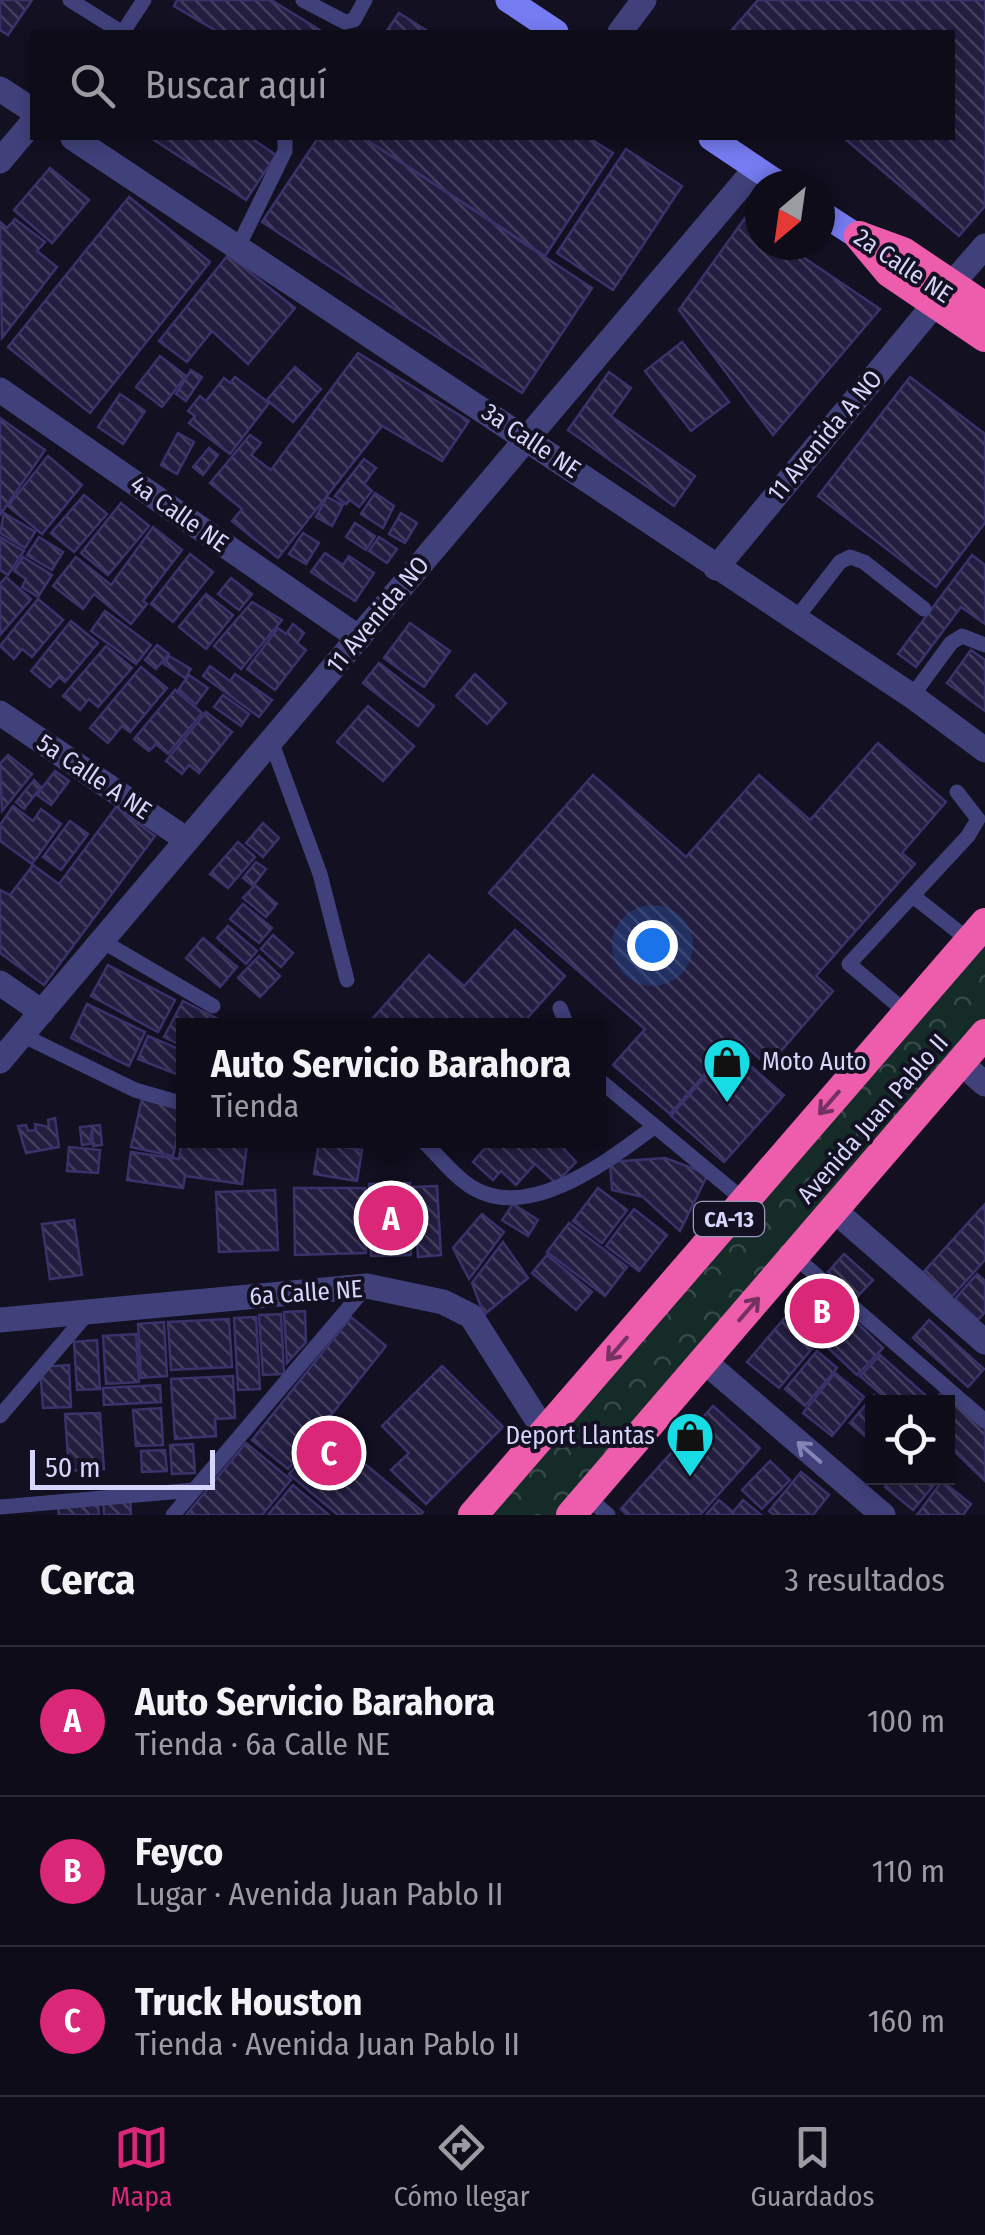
<!DOCTYPE html>
<html lang="es">
<meta charset="utf-8">
<style>
body{margin:0;font-family:"Fira Sans Condensed",sans-serif;background:#1c1a26;color:#f1f3f6}
.controls{position:absolute;right:30px;bottom:30px;display:grid;overflow:hidden;border-radius:0px;box-shadow:0 5px 15px #0003}
.controls button{width:90px;height:90px;display:grid;place-items:center;padding:0;border:0;border-bottom:2px solid #2e2c38;background:#0e0c19;color:#f1f3f6;font:50px sans-serif}
.compass{position:absolute;left:745px;top:170px;width:90px;height:90px;border-radius:50%;background:#0e0c19;box-shadow:0 5px 15px #0003;rotate:209deg}
.scale{position:absolute;left:30px;bottom:25px;width:185px;box-sizing:border-box;padding-left:10px;border:5px solid #d6d5fb;border-top:0;font-size:28px;line-height:35px;white-space:nowrap;color:#d6d5fb;-webkit-text-stroke:8px #121021;paint-order:stroke}
.you{position:absolute;left:652px;top:945px;width:35px;height:35px;margin:-25px;border:8px solid #fff;border-radius:50%;background:#1a73e8;box-shadow:0 0 0 15px #1a73e833}
.badge{display:grid;place-items:center;width:65px;height:65px;border-radius:50%;background:#db2777;color:#fff;font-size:32px;font-weight:700}
.pin{position:absolute;translate:-50% -50%;border:5px solid #fff;box-shadow:0 2px 10px #0006}
.popup{position:absolute;left:176px;top:1018px;width:430px;height:130px;box-sizing:border-box;display:grid;place-content:center;border-radius:0px;background:#0e0c19;filter:drop-shadow(0 2px 8px #0005);font-size:32px;white-space:nowrap;color:#9b9ba2}
.popup b{font-size:38px;color:#f1f3f6}
.popup::after{content:'';position:absolute;left:50%;top:100%;margin-left:-20px;border:20px solid transparent;border-top-color:#0e0c19}
.list{margin:0;padding:0;list-style:none}
h2{display:flex;justify-content:space-between;align-items:center;height:130px;margin:0;padding:0 40px;font-size:42px}
h2 small{font-size:32px;font-weight:400;color:#9b9ba2}
.list li{display:grid;grid-template-columns:65px 1fr auto;gap:30px;align-items:center;box-sizing:border-box;height:150px;padding:0 40px;border-top:2px solid #2e2c38}
.list b{display:block;font-size:38px;white-space:nowrap}
.list p{margin:0;font-size:32px;white-space:nowrap;color:#9b9ba2}
.list em{font-size:32px;font-style:normal;color:#9b9ba2}
.icon{flex:none;width:55px;height:55px;fill:none;stroke:currentColor;stroke-width:2;stroke-linecap:round;stroke-linejoin:round}
.map{position:relative;flex:none;width:985px;height:1515px;overflow:hidden}
.search{position:absolute;background:#0e0c19;box-shadow:0 5px 15px #0003;left:30px;right:30px;top:30px;height:110px;display:flex;align-items:center;gap:25px;box-sizing:border-box;padding:0 35px;border-radius:0px;color:#9b9ba2;font-size:38px}
.sheet{height:580px;background:#0e0c19}
nav{display:flex;justify-content:space-around;align-items:center;box-sizing:border-box;height:140px;border-top:2px solid #2e2c38;background:#0e0c19;font-size:28px;color:#9b9ba2}
nav a{display:grid;justify-items:center;gap:5px}
nav .on{color:#db2777}
.map>svg:first-child{display:block}
.forest{fill:url(#forest-crowns)}
.building{fill:url(#building-back-hatch);stroke:#3a326a;stroke-width:2.5}
.lines{fill:none;stroke-linecap:round;stroke-linejoin:round}
.lane{stroke:#40417b;stroke-width:15}
.street{stroke:#40417b;stroke-width:25}
.secondary{stroke:#767bf1;stroke-width:25}
.highway{stroke:#ee5cac;stroke-width:30}
.oneway{stroke:#753260}
.oneway2{stroke:#8484b5}
.labels{text-anchor:middle;dominant-baseline:central;stroke-width:8;stroke-linejoin:round;paint-order:stroke}
.shield{fill:#121021;stroke:#9b9aba;stroke-width:2.5}
.shield-label{font-size:22px;font-weight:bold;fill:#d6d5fb}
.street-label{font-size:25px;fill:#d6d5fb;stroke:#121021}
.poi-label{font-size:25px;fill:#d6d5fb;stroke:#121021;text-anchor:start}
</style>
<div class="map">
<svg width="985" height="1515" viewBox="0 0 985 1515">
<defs>
<pattern id="forest-crowns" width="20" height="18" patternUnits="userSpaceOnUse" patternTransform="scale(2.5)"><rect width="20" height="18" fill="#142b28"/><path d="M2 6a3 3 0 1 1 6 0M12 15a3 3 0 1 1 6 0" fill="none" stroke="#354948"/></pattern>
<pattern id="building-back-hatch" width="6" height="6" patternUnits="userSpaceOnUse" patternTransform="scale(2.5)"><rect width="6" height="6" fill="#231e40"/><path d="M-1 5l2 2M0 0l6 6M5-1l2 2" fill="none" stroke="#423e5c"/></pattern>
</defs>
<rect width="100%" height="100%" fill="#121021"/>
<!-- forest -->
<path class="forest" d="M985 927V1029L570 1515H474Z"/>
<!-- building -->
<g class="building">
<path d="M0 0H32L8 35 0 30Z"/>
<path d="M177 0H271L323 32H218L174 6Z"/>
<path d="M758 0H985V206L959 236 844 138H952V32H730Z"/>
<path d="M399 13 429 32H386Z"/>
<path d="M151 138H251L276 155 246 200Z"/>
<path d="M318 138H364L592 288 522 393 262 222Z"/>
<path d="M364 138H589L613 153 545 256Z"/>
<path d="M626 149 682 186 613 290 557 253Z"/>
<path d="M50 168 89 200 52 243 14 210Z"/>
<path d="M129 197 210 262 90 413 8 347Z"/>
<path d="M745 218 760 228V245H785L880 309 773 435 679 310Z"/>
<path d="M15 219 45 242 37 251 57 267 2 338 0 222 7 228Z"/>
<path d="M228 255 295 308 248 364 212 331 187 362 159 341Z"/>
<path d="M682 342 729 402 691 431 645 371Z"/>
<path d="M358 353 469 421 442 461 382 426 278 558 232 521 242 509 210 483 250 435 261 443 251 455 271 470Z"/>
<path d="M160 356 186 376 162 407 136 387Z"/>
<path d="M295 367 321 389 293 422 267 400Z"/>
<path d="M191 370 202 377 186 401 176 394Z"/>
<path d="M609 372 631 388 611 416 695 476 674 506 568 430Z"/>
<path d="M235 377 269 403 230 454 189 423 195 416 188 411 200 396 206 401 224 378 230 383Z"/>
<path d="M910 377 985 434V523L936 587 818 496Z"/>
<path d="M120 394 145 411 123 444 98 427Z"/>
<path d="M0 418 45 450 0 515Z"/>
<path d="M178 433 194 442 177 474 161 465Z"/>
<path d="M209 448 218 455 203 475 193 467Z"/>
<path d="M48 456 82 485 42 534 8 506Z"/>
<path d="M364 459 376 468 364 484 372 491 359 507 350 500 346 504 335 496Z"/>
<path d="M375 493 394 506 383 528 361 514Z"/>
<path d="M84 495 107 514 74 552 51 533Z"/>
<path d="M327 497 343 505 332 526 316 517Z"/>
<path d="M121 503 149 526 108 575 81 553Z"/>
<path d="M4 513 35 532 25 548 0 533Z"/>
<path d="M401 513 417 523 405 543 389 534Z"/>
<path d="M355 523 375 536 366 550 346 537Z"/>
<path d="M153 527 182 550 143 601 147 604 131 624 94 594 83 609 53 586 76 557 111 585Z"/>
<path d="M303 533 319 543 306 564 289 554Z"/>
<path d="M0 537 24 551 8 575 0 570Z"/>
<path d="M39 537 63 552 52 570 27 555Z"/>
<path d="M379 537 397 549 387 563 369 551Z"/>
<path d="M325 553 343 565 349 556 374 573 355 601 311 572Z"/>
<path d="M190 554 213 572 173 622 151 604Z"/>
<path d="M972 555 985 565V624L961 607 916 667 898 654Z"/>
<path d="M23 557 52 575 38 597 22 587 26 579 14 571Z"/>
<path d="M6 577 31 599 0 635V584Z"/>
<path d="M231 578 252 594 239 610 218 594Z"/>
<path d="M206 594 233 615 206 649 179 627Z"/>
<path d="M38 599 63 620 32 657 22 649 14 659 0 646Z"/>
<path d="M252 602 282 620 241 669 214 646Z"/>
<path d="M105 611 151 645 136 664 91 631Z"/>
<path d="M71 621 98 643 65 682 59 677 50 687 31 671Z"/>
<path d="M410 623 450 651 424 687 384 658Z"/>
<path d="M293 624 304 633 297 643 306 650 275 690 247 669 278 628 286 634Z"/>
<path d="M157 645 169 654 156 669 145 660Z"/>
<path d="M106 646 132 668 98 707 89 699 80 710 63 696Z"/>
<path d="M971 650 985 660V711L947 683Z"/>
<path d="M169 656 191 669 185 678 164 664Z"/>
<path d="M379 663 434 706 418 726 363 683Z"/>
<path d="M210 666 230 681 235 674 272 700 259 717 203 676Z"/>
<path d="M141 667 167 688 130 732 122 726 108 743 90 728Z"/>
<path d="M475 674 506 703 487 724 456 696Z"/>
<path d="M189 675 208 688 196 704 178 690Z"/>
<path d="M175 690 202 713 168 754 156 744 149 751 134 739Z"/>
<path d="M223 695 249 714 241 726 214 707Z"/>
<path d="M368 706 414 746 383 781 337 742Z"/>
<path d="M206 712 232 732 199 773 189 765 182 774 166 761Z"/>
<path d="M878 743 946 802 902 853 915 864 816 976 833 991 768 1066 736 1038 670 1114 613 1065 645 1029 489 893 593 775 686 857 759 775 810 820Z"/>
<path d="M8 755 32 774 2 811 0 764Z"/>
<path d="M55 771 69 781 51 805 37 795Z"/>
<path d="M34 780 41 787 24 809 16 802Z"/>
<path d="M13 806 33 821 41 809 61 824 32 864 0 841V825Z"/>
<path d="M116 807 155 836 44 985 0 953V890L10 895 33 865 59 884Z"/>
<path d="M70 821 88 834 61 870 43 857Z"/>
<path d="M263 823 279 838 263 857 246 843Z"/>
<path d="M238 842 255 857 228 888 210 874Z"/>
<path d="M256 862 266 869 253 886 243 878Z"/>
<path d="M255 885 277 904 266 917 243 898Z"/>
<path d="M243 904 272 928 259 943 230 919Z"/>
<path d="M228 926 257 951 246 964 217 938Z"/>
<path d="M515 930 565 976 520 1026H366L429 955 464 986Z"/>
<path d="M273 935 293 953 281 967 261 949Z"/>
<path d="M203 938 237 967 220 987 186 958Z"/>
<path d="M259 956 280 976 260 997 238 978Z"/>
<path d="M108 965 175 1000 158 1032 91 996Z"/>
<path d="M183 1001 224 1022 223 1026H184V1047L164 1037Z"/>
<path d="M87 1004 145 1032 129 1066 71 1038Z"/>
<path d="M148 1036 184 1051 181 1076 138 1059Z"/>
<path d="M730 1048 784 1095 724 1162 671 1116Z"/>
<path d="M142 1099 183 1109 173 1156 131 1147Z"/>
<path d="M55 1118 59 1147 26 1153 18 1126 26 1125 28 1131 36 1130 35 1124 49 1127 48 1120Z"/>
<path d="M100 1125 102 1145 93 1146 92 1129 90 1144 82 1145 80 1127Z"/>
<path d="M183 1135 184 1140 247 1144 242 1184 185 1176 183 1188 127 1180 131 1152 179 1159Z"/>
<path d="M478 1140H556L576 1162 556 1183 535 1164 516 1185 501 1171 493 1180 473 1162 486 1147Z"/>
<path d="M319 1143 362 1150 357 1181 314 1174Z"/>
<path d="M69 1147 100 1150 98 1173 67 1171Z"/>
<path d="M665 1158 708 1174 680 1231 643 1197 612 1190 610 1162Z"/>
<path d="M410 1183 411 1255 371 1256 369 1184Z"/>
<path d="M437 1186 441 1255 418 1257 413 1187Z"/>
<path d="M294 1188H365L366 1253 295 1255Z"/>
<path d="M598 1188 627 1210 602 1243 573 1221Z"/>
<path d="M275 1190 278 1250 219 1252 216 1192Z"/>
<path d="M513 1204 538 1220 528 1236 502 1220Z"/>
<path d="M985 1204V1260L947 1302 919 1277Z"/>
<path d="M634 1209 667 1235 639 1271 606 1246Z"/>
<path d="M482 1214 504 1232 469 1279 453 1248Z"/>
<path d="M74 1220 82 1275 50 1279 42 1224Z"/>
<path d="M569 1223 627 1267 605 1296 547 1252Z"/>
<path d="M503 1242 528 1278 484 1315 472 1283Z"/>
<path d="M844 1254 873 1280 856 1298 828 1272Z"/>
<path d="M547 1255 592 1292 576 1310 532 1273Z"/>
<path d="M977 1274 985 1281V1312L978 1320 955 1299Z"/>
<path d="M818 1280 854 1313 826 1343 790 1310Z"/>
<path d="M305 1311 306 1342 287 1363 284 1312Z"/>
<path d="M281 1314 284 1374 263 1375 259 1315Z"/>
<path d="M788 1314 820 1339 779 1388 747 1362Z"/>
<path d="M256 1317 260 1389 238 1390 234 1318Z"/>
<path d="M351 1317 386 1346 288 1469 252 1440Z"/>
<path d="M229 1319 232 1367 171 1370 168 1322Z"/>
<path d="M929 1320 984 1369 968 1387 913 1338Z"/>
<path d="M855 1321 883 1348 857 1375 829 1349Z"/>
<path d="M164 1322 167 1376 141 1378 138 1324Z"/>
<path d="M136 1334 139 1382 106 1384 103 1336Z"/>
<path d="M97 1340 100 1389 77 1390 74 1342Z"/>
<path d="M817 1351 837 1368 805 1406 785 1389Z"/>
<path d="M880 1355 931 1400 929 1402H890L860 1376Z"/>
<path d="M69 1365 71 1407 43 1408 40 1367Z"/>
<path d="M442 1366 503 1427 426 1504 391 1470 409 1453 382 1426Z"/>
<path d="M835 1373 864 1397 832 1436 803 1413Z"/>
<path d="M233 1376 235 1418 215 1419 216 1436 175 1439 171 1379Z"/>
<path d="M160 1385 161 1402 104 1405 103 1388Z"/>
<path d="M943 1391 985 1428V1481L948 1445V1402H933Z"/>
<path d="M874 1395 883 1402H872V1442L850 1423Z"/>
<path d="M713 1406 760 1448 700 1515H627L621 1509Z"/>
<path d="M161 1408 163 1445 136 1446 133 1410Z"/>
<path d="M100 1413 104 1469 69 1471 65 1414Z"/>
<path d="M325 1431 423 1512 420 1515H338L289 1474Z"/>
<path d="M246 1443 291 1480 262 1515H186Z"/>
<path d="M193 1444 195 1473 172 1474 170 1445Z"/>
<path d="M165 1450 167 1471 142 1472 141 1451Z"/>
<path d="M770 1461 790 1480 762 1509 742 1490Z"/>
<path d="M801 1472 829 1495 813 1515H774L769 1511Z"/>
<path d="M892 1478H940L913 1510 885 1487Z"/>
<path d="M942 1481 971 1504 963 1515H917Z"/>
<path d="M293 1485 329 1515H268Z"/>
<path d="M130 1494 131 1515H104L103 1497Z"/>
<path d="M719 1500 733 1512 743 1500 761 1515H706Z"/>
<path d="M98 1504 99 1515H59L58 1508Z"/>
</g>
<g class="lines">
<!-- lane -->
<g class="lane">
<path d="M70 0 121 32"/>
<path d="M303 0 345 22 354 20 365 0"/>
<path d="M123 32 144 0"/>
<path d="M239 245 285 151V138"/>
<path d="M795 620 840 562 850 557 864 562 924 609"/>
<path d="M912 696 951 643 962 636 985 645"/>
<path d="M271 741 320 874 347 980"/>
<path d="M913 896 970 941"/>
<path d="M102 941 213 1006"/>
<path d="M560 1008 567 1026"/>
<path d="M907 1013 849 964 968 836 978 819 957 792"/>
<path d="M22 1035 135 1090 184 1104"/>
<path d="M598 1079 745 1201"/>
<path d="M422 1140C438 1155 455 1178 473 1188 531 1222 610 1159 654 1127"/>
<path d="M794 1256 985 1421"/>
<path d="M0 1416 88 1313"/>
<path d="M587 1497 608 1515"/>
<path d="M0 1507 194 1490"/>
<path d="M173 1515 367 1286"/>
</g>
<!-- street -->
<g class="street">
<path d="M620 32 644 0"/>
<path d="M0 89 32 110"/>
<path d="M73 138 912 696 985 750"/>
<path d="M0 161 32 123"/>
<path d="M951 285 985 246"/>
<path d="M0 390 359 638"/>
<path d="M716 568 934 305"/>
<path d="M0 713 187 840"/>
<path d="M0 983 42 1012"/>
<path d="M0 1061 756 168"/>
<path d="M961 1063 985 1084"/>
<path d="M834 1210 985 1342"/>
<path d="M0 1320 367 1286 443 1302 471 1316 545 1432"/>
<path d="M704 1361 883 1515"/>
</g>
<!-- secondary -->
<g class="secondary">
<path d="M508 0 556 32"/>
<path d="M711 138 781 185"/>
<path d="M820 212 874 247"/>
</g>
<!-- highway -->
<g class="highway">
<path d="M859 236 889 272 985 337"/>
<path d="M862 237 903 252 985 307"/>
<path d="M473 1515 985 923"/>
<path d="M571 1515 985 1034"/>
</g>
</g>
<!-- one-way arrows -->
<defs><path id="oneway-shaft" d="M-6 0H5M1.5-3L5.5 0L1.5 3" fill="none" stroke-width="1.6" stroke-linecap="round" stroke-linejoin="round" transform="scale(2.5)"/></defs>
<g class="oneway">
<use href="#oneway-shaft" transform="translate(829 1103) rotate(131)"/>
<use href="#oneway-shaft" transform="translate(749 1309) rotate(-49)"/>
<use href="#oneway-shaft" transform="translate(617 1349) rotate(131)"/>
</g>
<use class="oneway2" href="#oneway-shaft" transform="translate(809 1452) rotate(-139)"/>
<!-- icons -->
<defs>
<g id="shop-pin" transform="scale(2.5)"><path d="M0 17L-7.5 6A9.5 9.5 0 1 1 7.5 6Z" fill="#18dce3" stroke="#121021"/><path d="M-5-2.5h2.3a2.7 3.5 0 0 1 5.4 0H5L5.5 6h-11ZM-1.5-2.5h3a1.5 2.3 0 0 0-3 0Z" fill="#111"/></g>
</defs>
<g fill-rule="evenodd">
<use href="#shop-pin" x="727" y="1062"/>
<use href="#shop-pin" x="690" y="1436"/>
</g>
<g class="labels">
<!-- shield labels -->
<rect class="shield" x="694" y="1202" width="70" height="34" rx="8"/>
<g class="shield-label">
<text x="729" y="1219">CA-13</text>
</g>
<!-- street labels -->
<g class="street-label">
<text transform="translate(903 266) rotate(34)">2a Calle NE</text>
<text transform="translate(825 436) rotate(-50)">11 Avenida A NO</text>
<text transform="translate(531 441) rotate(34)">3a Calle NE</text>
<text transform="translate(179 514) rotate(35)">4a Calle NE</text>
<text transform="translate(378 615) rotate(-50)">11 Avenida NO</text>
<text transform="translate(94 777) rotate(34)">5a Calle A NE</text>
<text transform="translate(873 1119) rotate(-49)">Avenida Juan Pablo II</text>
<text transform="translate(306 1293) rotate(-4)">6a Calle NE</text>
</g>
<!-- poi labels -->
<g class="poi-label">
<text x="762" y="1062">Moto Auto</text>
<text x="655" y="1436" text-anchor="end">Deport Llantas</text>
</g>
</g>
</svg>
<div class="controls">
<button><svg class="icon" aria-label="locate" viewBox="0 0 24 24"><circle cx="12" cy="12" r="6"/><path d="M12 2v4M12 18v4M2 12h4M18 12h4"/></svg></button>
</div>
<svg class="compass" viewBox="-18 -18 36 36"><path d="M0-13l5 13h-10z" fill="#e53935"/><path d="M0 13l5-13h-10z" fill="#9b9ba2"/></svg>
<div class="scale">50 m</div>
<div class="you"></div>
<div class="pin badge" style="left:391px;top:1218px">A</div>
<div class="popup"><b>Auto Servicio Barahora</b>Tienda</div>
<div class="pin badge" style="left:822px;top:1311px">B</div>
<div class="pin badge" style="left:329px;top:1453px">C</div>
<div class="search"><svg class="icon" aria-label="search" viewBox="0 0 24 24"><circle cx="10" cy="10" r="6"/><path d="M15 15l6 6"/></svg>Buscar aquí</div>
</div>
<section class="sheet">
<h2>Cerca<small>3 resultados</small></h2>
<ul class="list">
<li><span class="badge">A</span><div><b>Auto Servicio Barahora</b><p>Tienda · 6a Calle NE</p></div><em>100 m</em></li>
<li><span class="badge">B</span><div><b>Feyco</b><p>Lugar · Avenida Juan Pablo II</p></div><em>110 m</em></li>
<li><span class="badge">C</span><div><b>Truck Houston</b><p>Tienda · Avenida Juan Pablo II</p></div><em>160 m</em></li>
</ul>
</section>
<nav>
<a class="on"><svg class="icon" aria-label="map" viewBox="0 0 24 24"><path d="M3 6l6-2 6 2 6-2v14l-6 2-6-2-6 2zM9 4v14M15 6v14"/></svg>Mapa</a>
<a><svg class="icon" aria-label="directions" viewBox="0 0 24 24"><path d="M12 3l9 9-9 9-9-9zM9 14v-3h6M13 9l2 2-2 2"/></svg>Cómo llegar</a>
<a><svg class="icon" aria-label="saved" viewBox="0 0 24 24"><path d="M7 4h10v16l-5-4-5 4z"/></svg>Guardados</a>
</nav>
